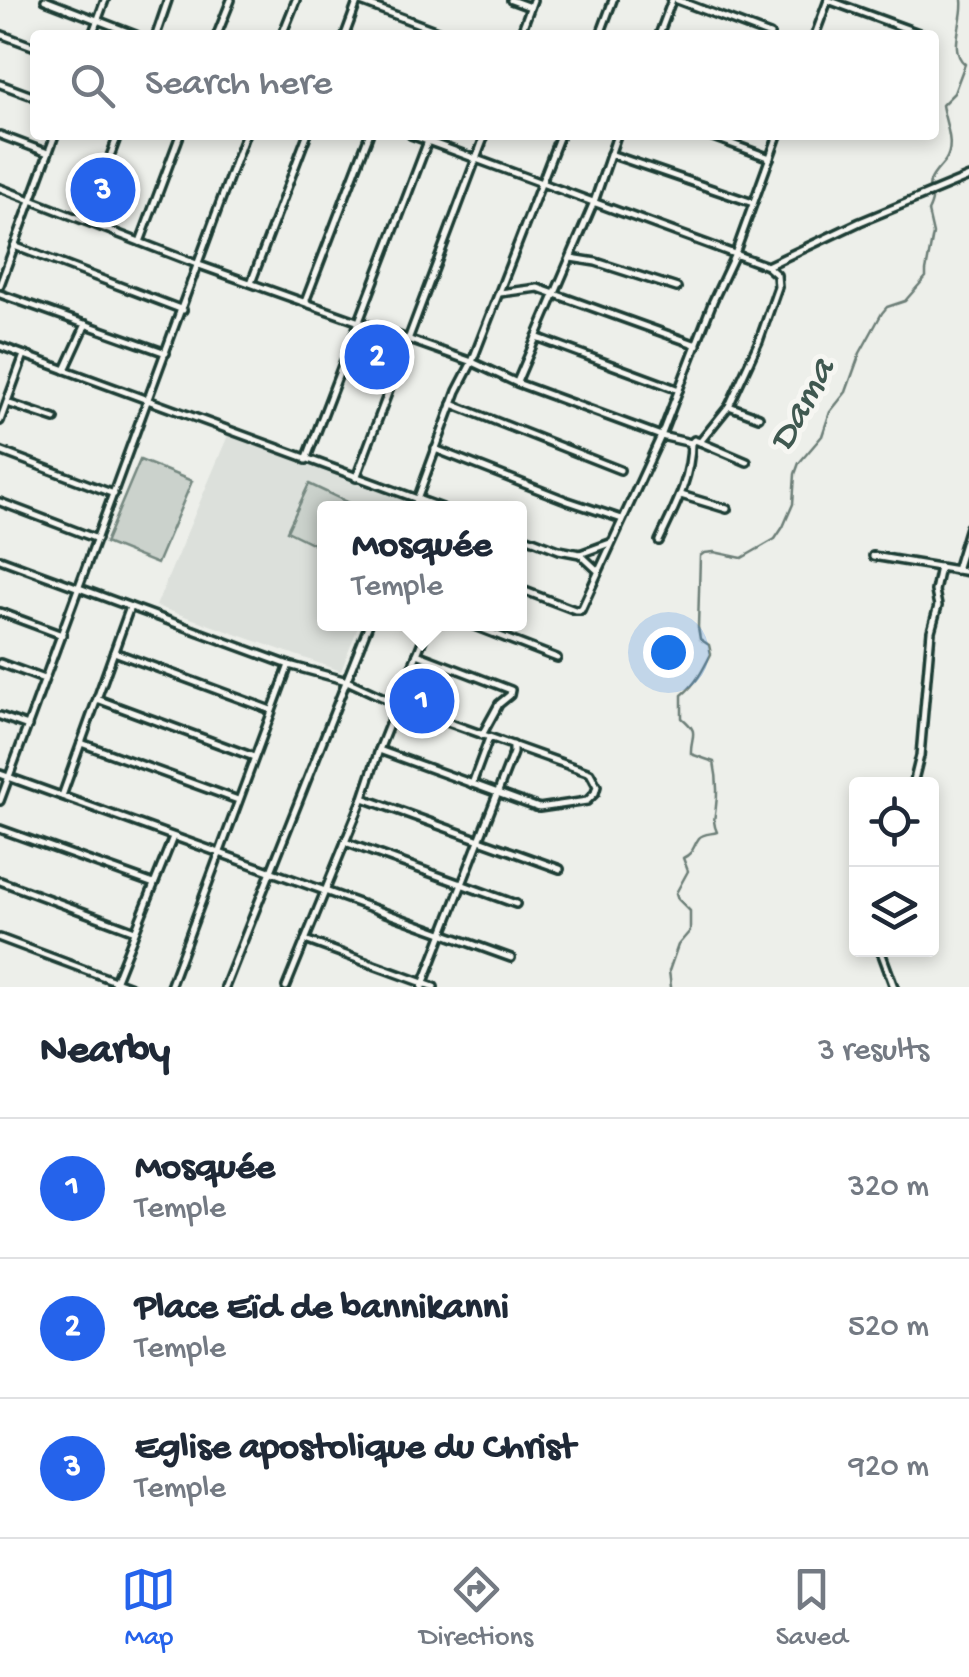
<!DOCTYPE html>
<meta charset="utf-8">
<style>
body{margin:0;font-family:"Gochi Hand",sans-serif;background:#f6f6f7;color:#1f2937}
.controls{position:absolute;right:30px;bottom:30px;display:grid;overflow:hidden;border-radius:10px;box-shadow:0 5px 15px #0003}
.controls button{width:90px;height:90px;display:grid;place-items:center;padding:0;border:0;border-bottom:2px solid #e0e1e3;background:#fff;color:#1f2937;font:50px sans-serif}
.you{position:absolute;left:668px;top:652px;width:35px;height:35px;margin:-25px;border:8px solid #fff;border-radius:50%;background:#1a73e8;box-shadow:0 0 0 15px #1a73e833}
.badge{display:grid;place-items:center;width:65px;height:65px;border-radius:50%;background:#2563eb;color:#fff;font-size:32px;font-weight:700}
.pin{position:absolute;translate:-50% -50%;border:5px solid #fff;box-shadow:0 2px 10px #0006}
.popup{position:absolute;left:317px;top:501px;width:210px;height:130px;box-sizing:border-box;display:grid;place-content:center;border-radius:10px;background:#fff;filter:drop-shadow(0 2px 8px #0005);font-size:32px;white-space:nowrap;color:#747a83}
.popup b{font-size:38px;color:#1f2937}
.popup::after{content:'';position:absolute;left:50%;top:100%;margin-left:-20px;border:20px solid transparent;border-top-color:#fff}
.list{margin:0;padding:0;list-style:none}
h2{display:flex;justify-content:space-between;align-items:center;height:130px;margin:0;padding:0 40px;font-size:42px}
h2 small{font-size:32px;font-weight:400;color:#747a83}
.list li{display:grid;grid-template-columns:65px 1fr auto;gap:30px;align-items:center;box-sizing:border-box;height:140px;padding:0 40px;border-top:2px solid #e0e1e3}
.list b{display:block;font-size:38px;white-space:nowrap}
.list p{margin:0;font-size:32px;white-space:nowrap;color:#747a83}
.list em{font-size:32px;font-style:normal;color:#747a83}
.icon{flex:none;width:55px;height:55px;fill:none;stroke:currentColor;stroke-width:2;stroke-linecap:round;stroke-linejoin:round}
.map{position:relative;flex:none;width:969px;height:987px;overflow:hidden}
.search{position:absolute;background:#fff;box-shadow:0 5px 15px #0003;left:30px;right:30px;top:30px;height:110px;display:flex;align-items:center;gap:25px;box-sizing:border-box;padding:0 35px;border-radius:10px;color:#747a83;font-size:38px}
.sheet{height:550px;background:#fff}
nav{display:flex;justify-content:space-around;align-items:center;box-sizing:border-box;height:140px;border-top:2px solid #e0e1e3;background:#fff;font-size:28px;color:#747a83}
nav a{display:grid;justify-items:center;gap:5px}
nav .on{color:#2563eb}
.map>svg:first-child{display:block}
.built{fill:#dce0db}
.green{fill:#cbd2cc;stroke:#758880;stroke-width:2.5}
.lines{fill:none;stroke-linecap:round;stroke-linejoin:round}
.stream{stroke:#6c7e77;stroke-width:2.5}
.minor-casing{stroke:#1f3d34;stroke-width:12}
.minor{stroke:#f6f6f2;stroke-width:5}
.labels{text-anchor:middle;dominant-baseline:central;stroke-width:10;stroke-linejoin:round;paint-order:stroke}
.water-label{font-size:40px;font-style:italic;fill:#3f5850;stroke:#f6f6f2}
</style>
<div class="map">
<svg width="969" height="987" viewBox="0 0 969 987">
<rect width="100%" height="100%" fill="#edefea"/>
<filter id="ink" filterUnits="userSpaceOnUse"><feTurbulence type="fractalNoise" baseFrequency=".01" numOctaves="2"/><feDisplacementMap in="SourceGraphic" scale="20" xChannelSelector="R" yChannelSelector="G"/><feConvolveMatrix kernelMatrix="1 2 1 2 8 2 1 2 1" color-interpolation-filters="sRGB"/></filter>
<g filter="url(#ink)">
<!-- built -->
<path class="built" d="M229 433 407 499 403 508H324V624H359L341 671 156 606Z"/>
<!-- green -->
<g class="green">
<path d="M140 460 192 481 157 564 105 543Z"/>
<path d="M309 484 360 508H324V549L287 531Z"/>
</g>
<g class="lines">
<!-- stream -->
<path class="stream" d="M671 987 669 971 678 945 690 931V911L678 899 676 893 688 871 683 858C694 853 693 846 699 838 703 833 712 834 717 832 712 821 715 818 716 806 718 791 717 776 714 762L691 754C690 734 701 734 682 718V695C696 684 703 670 711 654L709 645 700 639 698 627 700 556 704 553 714 552 742 558 775 539 783 527 793 504 795 474 799 463 822 436 830 412 846 392 860 353 882 313 887 307 905 301 926 277V271L933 234 928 212C938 192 926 196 930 182 933 173 940 168 945 161 956 145 945 123 942 105L954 93 965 64C947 50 965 20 962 0"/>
<!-- minor casing -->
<g class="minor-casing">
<g id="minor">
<path d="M45 0 136 35"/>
<path d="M511 0 530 7"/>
<path d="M677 0 770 35"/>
<path d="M828 0 921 34"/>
<path d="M358 1 448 35"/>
<path d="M0 34 35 47"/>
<path d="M92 35 105 0"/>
<path d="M156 35 168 0"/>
<path d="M217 35 231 0"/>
<path d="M282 35 296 0"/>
<path d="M345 35 358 0"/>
<path d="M520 35 533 0"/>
<path d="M600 35 613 0"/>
<path d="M659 35 672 0"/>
<path d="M815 35 828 0"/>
<path d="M0 84 35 97"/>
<path d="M0 135 48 153"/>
<path d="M411 135 767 266 860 222 969 177"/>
<path d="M708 135 770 158"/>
<path d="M610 154 753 203"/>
<path d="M0 188 199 265 472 362 517 383 661 436 691 443 694 440 700 442 747 462"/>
<path d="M86 221 118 135"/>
<path d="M140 242 180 135"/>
<path d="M14 246 183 310"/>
<path d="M571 258 596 262 677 288"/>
<path d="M251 283 307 135"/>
<path d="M0 285 55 135"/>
<path d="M500 293 538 288 697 345"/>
<path d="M0 294 166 353"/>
<path d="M305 302 369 135"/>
<path d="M536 337 679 390"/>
<path d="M0 346 442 508"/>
<path d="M65 370 86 324"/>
<path d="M517 382 594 202 617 135"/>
<path d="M7 403 55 419"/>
<path d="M452 404 620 470"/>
<path d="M729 406 759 417"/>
<path d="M0 421 24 355"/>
<path d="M700 442 729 406 759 341 778 287 777 275 767 266"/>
<path d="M435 449 568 501 622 519"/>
<path d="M0 451 114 494"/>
<path d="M306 460 428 141"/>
<path d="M356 478 485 135"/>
<path d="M681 495 727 509"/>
<path d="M0 502 97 539"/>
<path d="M414 508 457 391 472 362 560 135"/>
<path d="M520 535 559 550 580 554 597 570"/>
<path d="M659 541C674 509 691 479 691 443"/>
<path d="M580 554 610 543"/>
<path d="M873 556 969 572"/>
<path d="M0 559 289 665 347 681 397 704 590 773 597 786 595 793 587 801 539 808 379 750"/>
<path d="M956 570 969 527"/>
<path d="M520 589 575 610H581L661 436 713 301 735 254 778 135"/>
<path d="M0 612 62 635"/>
<path d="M469 624 557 658"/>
<path d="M114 652 271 710"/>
<path d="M417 654 511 690 510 695 499 704 482 735"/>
<path d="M0 663 44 679"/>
<path d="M97 699 254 757"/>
<path d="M0 716 28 726"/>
<path d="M391 720 414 712"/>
<path d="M81 743 238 800"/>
<path d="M0 774 511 958"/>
<path d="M472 784 489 738"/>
<path d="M913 784 920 756 931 631 938 606 935 591 940 567"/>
<path d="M62 796 130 607"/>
<path d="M363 798 560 869"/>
<path d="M0 801 245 135"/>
<path d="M0 829 154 884"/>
<path d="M345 842 516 904"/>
<path d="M0 881 135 931"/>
<path d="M0 938 131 987"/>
<path d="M305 940 434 987"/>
<path d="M880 949 894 987"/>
<path d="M113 987 173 837"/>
<path d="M170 987 289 665"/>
<path d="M225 987 369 624"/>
<path d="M286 987 363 798 379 750 429 624"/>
<path d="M422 987 513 753V745"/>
</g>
</g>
<!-- minor -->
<use href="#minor" class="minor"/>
</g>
</g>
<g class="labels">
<!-- water labels -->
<g class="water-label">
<text transform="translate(804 406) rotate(-62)">Dama</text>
</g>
</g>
</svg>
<div class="controls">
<button><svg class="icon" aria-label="locate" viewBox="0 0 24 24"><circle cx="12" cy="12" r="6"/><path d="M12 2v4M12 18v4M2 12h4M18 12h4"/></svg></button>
<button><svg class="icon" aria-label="layers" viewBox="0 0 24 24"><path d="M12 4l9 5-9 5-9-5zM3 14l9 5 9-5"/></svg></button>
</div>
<div class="you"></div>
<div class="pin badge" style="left:422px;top:701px">1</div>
<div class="popup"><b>Mosquée</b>Temple</div>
<div class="pin badge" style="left:377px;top:357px">2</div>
<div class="pin badge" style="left:103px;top:190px">3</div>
<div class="search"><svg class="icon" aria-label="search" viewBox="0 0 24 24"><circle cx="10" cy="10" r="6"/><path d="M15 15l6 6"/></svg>Search here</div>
</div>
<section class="sheet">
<h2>Nearby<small>3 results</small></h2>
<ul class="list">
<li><span class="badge">1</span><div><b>Mosquée</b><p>Temple</p></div><em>320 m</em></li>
<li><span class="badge">2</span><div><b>Place Eïd de bannikanni</b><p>Temple</p></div><em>520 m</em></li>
<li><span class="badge">3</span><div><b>Eglise apostolique du Christ</b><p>Temple</p></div><em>920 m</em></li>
</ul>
</section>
<nav>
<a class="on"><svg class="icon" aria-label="map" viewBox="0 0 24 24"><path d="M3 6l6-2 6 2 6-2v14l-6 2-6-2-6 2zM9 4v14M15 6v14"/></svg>Map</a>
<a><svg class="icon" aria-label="directions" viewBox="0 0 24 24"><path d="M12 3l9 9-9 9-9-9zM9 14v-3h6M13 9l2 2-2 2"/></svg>Directions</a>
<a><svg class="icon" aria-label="saved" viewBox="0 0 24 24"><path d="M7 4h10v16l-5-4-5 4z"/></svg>Saved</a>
</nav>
